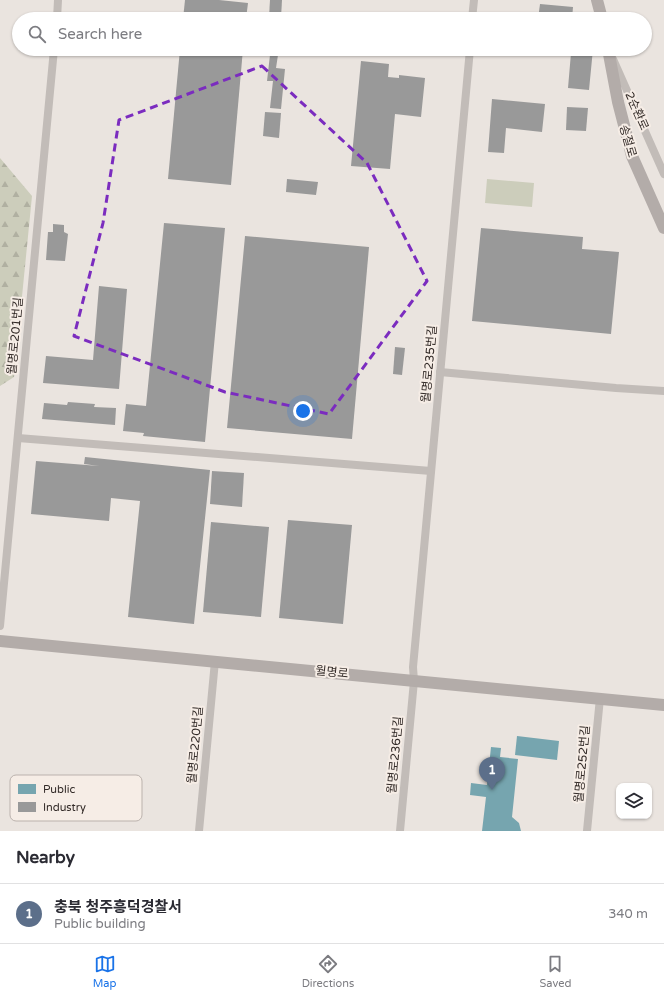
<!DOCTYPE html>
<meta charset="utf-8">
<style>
body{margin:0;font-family:"Varela Round","Noto Sans KR",sans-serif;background:#f7f7f7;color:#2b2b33}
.controls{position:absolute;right:12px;bottom:12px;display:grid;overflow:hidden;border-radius:8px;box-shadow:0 1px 3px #0004}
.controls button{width:36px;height:36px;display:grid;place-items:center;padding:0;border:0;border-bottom:1px solid #e1e1e2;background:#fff;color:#2b2b33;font:20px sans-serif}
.you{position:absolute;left:303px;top:411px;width:14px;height:14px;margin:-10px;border:3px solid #fff;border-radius:50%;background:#1a73e8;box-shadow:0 0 0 6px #1a73e833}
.badge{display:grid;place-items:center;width:26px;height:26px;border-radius:50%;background:#1a73e8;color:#fff;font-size:13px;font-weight:700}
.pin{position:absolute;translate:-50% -33px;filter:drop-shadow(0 1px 2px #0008)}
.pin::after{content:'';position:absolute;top:21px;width:14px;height:12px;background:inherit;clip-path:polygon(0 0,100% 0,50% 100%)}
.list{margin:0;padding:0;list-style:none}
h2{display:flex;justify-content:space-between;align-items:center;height:52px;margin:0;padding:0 16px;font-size:17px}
h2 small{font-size:13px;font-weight:400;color:#7c7c81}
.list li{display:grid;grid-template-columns:26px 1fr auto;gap:12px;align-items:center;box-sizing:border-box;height:60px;padding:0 16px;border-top:1px solid #e1e1e2}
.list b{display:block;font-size:15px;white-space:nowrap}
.list p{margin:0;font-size:13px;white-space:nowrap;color:#7c7c81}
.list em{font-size:13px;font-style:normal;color:#7c7c81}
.icon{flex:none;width:22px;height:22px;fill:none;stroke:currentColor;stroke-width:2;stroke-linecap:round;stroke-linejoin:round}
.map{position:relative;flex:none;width:664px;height:831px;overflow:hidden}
.search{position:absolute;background:#fff;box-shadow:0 1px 3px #0004;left:12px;right:12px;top:12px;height:44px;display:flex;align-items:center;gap:10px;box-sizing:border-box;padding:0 14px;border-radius:22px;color:#7c7c81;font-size:15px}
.sheet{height:112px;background:#fff}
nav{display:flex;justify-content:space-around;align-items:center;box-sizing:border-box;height:56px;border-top:1px solid #e1e1e2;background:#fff;font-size:11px;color:#7c7c81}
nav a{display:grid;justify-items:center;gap:2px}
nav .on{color:#1a73e8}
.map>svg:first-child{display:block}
.forest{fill:url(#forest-firs)}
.garden{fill:#cccdbb}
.public{fill:#76a5af}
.industry{fill:#999}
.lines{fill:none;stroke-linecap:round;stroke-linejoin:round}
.street{stroke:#c2bcb8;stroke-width:8}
.secondary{stroke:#b3aca9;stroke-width:12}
.marked{fill:none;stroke:#7b2cbf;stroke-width:3;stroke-dasharray:8 5;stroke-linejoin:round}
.labels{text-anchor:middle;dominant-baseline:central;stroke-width:4;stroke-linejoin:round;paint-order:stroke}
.street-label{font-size:12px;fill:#322a27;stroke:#f6ede6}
.key{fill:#f6ede6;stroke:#bbb2ad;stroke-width:1}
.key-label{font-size:11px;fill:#322a27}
</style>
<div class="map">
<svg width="664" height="831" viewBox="0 0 664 831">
<defs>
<pattern id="forest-firs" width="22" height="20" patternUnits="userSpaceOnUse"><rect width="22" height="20" fill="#cccdbb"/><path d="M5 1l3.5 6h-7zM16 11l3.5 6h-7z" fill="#b0b0a1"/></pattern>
</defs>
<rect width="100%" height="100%" fill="#eae4df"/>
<!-- forest -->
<path class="forest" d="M0 158 32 196 14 377 0 386Z"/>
<!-- garden -->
<path class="garden" d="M487 179 534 183 532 207 485 203Z"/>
<!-- public -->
<g class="public">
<path d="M517 736 559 741 557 760 515 755Z"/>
<path d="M491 747 501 748 500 757 518 759 512 817 519 823 521 831H482L486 797 470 795 471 783 487 785Z"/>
</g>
<!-- industry -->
<g class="industry">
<path d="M185 0H219L248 3 246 19H183Z"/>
<path d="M270 0H282L281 18 269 17Z"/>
<path d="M540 4 573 7 572 19H538Z"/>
<path d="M365 16 394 18V19H365Z"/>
<path d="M180 49H243L231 185 168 179Z"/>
<path d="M568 49H593L589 90 568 88 571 53 568 52Z"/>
<path d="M270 55H278L276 68 285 69 281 109 270 108 273 81H267Z"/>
<path d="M361 61 389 64 388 77 399 78V75L425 78 421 117 395 114 390 169 351 166Z"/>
<path d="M492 99 545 104 542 132 506 128 504 153 488 152Z"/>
<path d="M567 107 588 108 586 131 566 130Z"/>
<path d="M265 112 281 113 279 138 263 136Z"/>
<path d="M287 179 318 182 316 195 286 192Z"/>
<path d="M164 223 225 228 205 442 143 436 144 433 123 431 126 404 146 406Z"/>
<path d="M53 224 64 225V232L68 234 65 261 46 260 48 232H53Z"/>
<path d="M481 228 583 237 582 249 619 252 611 334 472 321Z"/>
<path d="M245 236 369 247 352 439 227 428Z"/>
<path d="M99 286 127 289 119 389 43 383 46 356 93 360Z"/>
<path d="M395 347 405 348 402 375 393 374Z"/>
<path d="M68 402 95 404 94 407 116 408 115 425 42 419 44 403 67 405Z"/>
<path d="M85 457 210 470 194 624 128 617 140 501 111 498 109 521 31 514 36 461 99 466 84 464Z"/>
<path d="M212 471 244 473 242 507 210 504Z"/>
<path d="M288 520 352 525 343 624 279 618Z"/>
<path d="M211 522 269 527 261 617 203 612Z"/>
</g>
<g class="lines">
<!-- street -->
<g class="street">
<path d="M57 19 58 0"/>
<path d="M472 19 474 0"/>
<path d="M613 59 664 174"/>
<path d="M440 372 616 388 664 391"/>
<path d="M18 438 431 471"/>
<path d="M0 626 54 49"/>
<path d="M199 831 215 661"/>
<path d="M400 831 414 681 413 667 421 581 470 49"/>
<path d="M587 831 600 698"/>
</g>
<!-- secondary -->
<g class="secondary">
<path d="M597 0 602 19"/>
<path d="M608 49 618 102 632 156 664 228"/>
<path d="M0 641 664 705"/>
</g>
</g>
<!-- marked area -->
<path class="marked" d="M262 66 367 163 427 281 329 414 225 392 74 336 103 223 119 120Z"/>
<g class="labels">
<!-- street labels -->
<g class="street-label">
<text transform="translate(637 111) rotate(66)">2순환로</text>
<text transform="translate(628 141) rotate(74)">송절로</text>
<text transform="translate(15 336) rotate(-85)">월명로201번길</text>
<text transform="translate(429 364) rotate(-85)">월명로235번길</text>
<text transform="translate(332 672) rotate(6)">월명로</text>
<text transform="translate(195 745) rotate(-85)">월명로220번길</text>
<text transform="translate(395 755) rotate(-85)">월명로236번길</text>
<text transform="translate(582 764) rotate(-85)">월명로252번길</text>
</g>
</g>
<!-- legend -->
<rect x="10" y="775" width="132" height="46" rx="6" class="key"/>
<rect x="18" y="784" width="18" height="10" fill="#76a5af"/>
<rect x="18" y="802" width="18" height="10" fill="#999"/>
<g class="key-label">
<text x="43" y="793">Public</text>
<text x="43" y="811">Industry</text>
</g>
</svg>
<div class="controls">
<button><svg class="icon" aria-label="layers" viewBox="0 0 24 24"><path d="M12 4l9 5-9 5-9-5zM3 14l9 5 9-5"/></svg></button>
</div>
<div class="you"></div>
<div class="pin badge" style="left:492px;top:790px;background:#5c6f8a">1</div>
<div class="search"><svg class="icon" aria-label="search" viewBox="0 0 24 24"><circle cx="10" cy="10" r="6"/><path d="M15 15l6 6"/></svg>Search here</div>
</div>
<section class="sheet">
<h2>Nearby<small></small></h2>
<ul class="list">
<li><span class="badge" style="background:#5c6f8a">1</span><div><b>충북 청주흥덕경찰서</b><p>Public building</p></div><em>340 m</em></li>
</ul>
</section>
<nav>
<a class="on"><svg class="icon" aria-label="map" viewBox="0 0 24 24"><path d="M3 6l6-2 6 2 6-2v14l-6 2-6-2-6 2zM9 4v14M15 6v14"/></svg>Map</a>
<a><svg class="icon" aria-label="directions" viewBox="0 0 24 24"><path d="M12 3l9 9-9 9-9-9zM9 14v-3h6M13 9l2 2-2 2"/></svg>Directions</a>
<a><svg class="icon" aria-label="saved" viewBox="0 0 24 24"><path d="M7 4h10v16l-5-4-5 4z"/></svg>Saved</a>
</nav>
